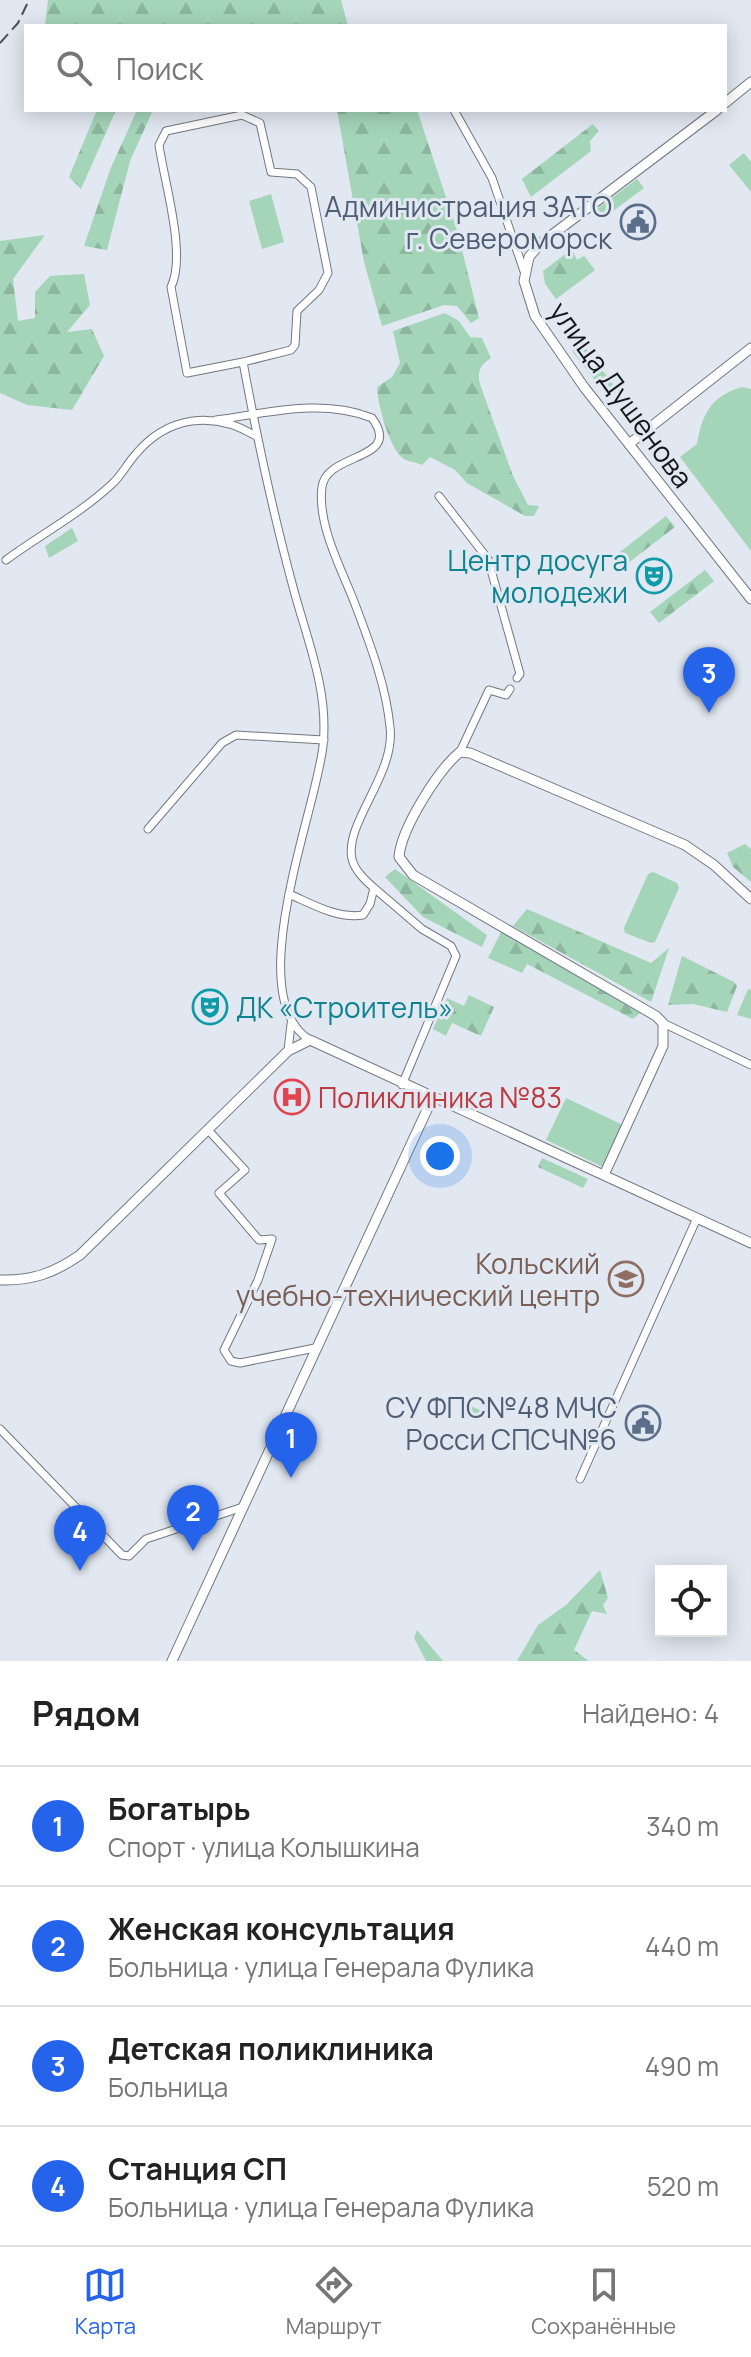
<!DOCTYPE html>
<html lang="ru">
<meta charset="utf-8">
<style>
body{margin:0;font-family:Manrope,sans-serif;background:#f6f6f6;color:#222}
.controls{position:absolute;right:24px;bottom:24px;display:grid;overflow:hidden;border-radius:0px;box-shadow:0 4px 20px #0003}
.controls button{width:72px;height:72px;display:grid;place-items:center;padding:0;border:0;border-bottom:2px solid #e0e0e0;background:#fff;color:#222;font:40px sans-serif}
.you{position:absolute;left:440px;top:1156px;width:28px;height:28px;margin:-20px;border:6px solid #fff;border-radius:50%;background:#1a73e8;box-shadow:0 0 0 12px #1a73e833}
.badge{display:grid;place-items:center;width:52px;height:52px;border-radius:50%;background:#2563eb;color:#fff;font-size:26px;font-weight:700}
.pin{position:absolute;translate:-50% -66px;filter:drop-shadow(0 2px 4px #0008)}
.pin::after{content:'';position:absolute;top:42px;width:28px;height:24px;background:inherit;clip-path:polygon(0 0,100% 0,50% 100%)}
.list{margin:0;padding:0;list-style:none}
h2{display:flex;justify-content:space-between;align-items:center;height:104px;margin:0;padding:0 32px;font-size:34px}
h2 small{font-size:26px;font-weight:400;color:#767676}
.list li{display:grid;grid-template-columns:52px 1fr auto;gap:24px;align-items:center;box-sizing:border-box;height:120px;padding:0 32px;border-top:2px solid #e0e0e0}
.list b{display:block;font-size:30px;white-space:nowrap}
.list p{margin:0;font-size:26px;white-space:nowrap;color:#767676}
.list em{font-size:26px;font-style:normal;color:#767676}
.icon{flex:none;width:44px;height:44px;fill:none;stroke:currentColor;stroke-width:2;stroke-linecap:round;stroke-linejoin:round}
.map{position:relative;flex:none;width:751px;height:1661px;overflow:hidden}
.search{position:absolute;background:#fff;box-shadow:0 4px 20px #0003;left:24px;right:24px;top:24px;height:88px;display:flex;align-items:center;gap:20px;box-sizing:border-box;padding:0 28px;border-radius:0px;color:#767676;font-size:30px}
.sheet{height:584px;background:#fff}
nav{display:flex;justify-content:space-around;align-items:center;box-sizing:border-box;height:112px;border-top:2px solid #e0e0e0;background:#fff;font-size:22px;color:#767676}
nav a{display:grid;justify-items:center;gap:4px}
nav .on{color:#2563eb}
.map>svg:first-child{display:block}
.green{fill:#a4d5b8}
.forest{fill:url(#forest-firs)}
.lines{fill:none;stroke-linecap:round;stroke-linejoin:round}
.minor-casing{stroke:#727780;stroke-width:9}
.tertiary-casing{stroke:#727780;stroke-width:11}
.minor{stroke:#fff;stroke-width:7}
.tertiary{stroke:#fff;stroke-width:9}
.rail{stroke:#4c4f54;stroke-width:2;stroke-dasharray:12 6;stroke-linecap:butt}
.labels{text-anchor:middle;dominant-baseline:central;stroke-width:6;stroke-linejoin:round;paint-order:stroke}
.service-label{font-size:28px;fill:#4e5e75;stroke:#e1e8f1;text-anchor:end}
.street-label{font-size:28px;fill:#15171a;stroke:#e1e8f1}
.culture-label{font-size:28px;fill:#0d838f;stroke:#e1e8f1;text-anchor:end}
.health-label{font-size:28px;fill:#be3a42;stroke:#e1e8f1;text-anchor:start}
.education-label{font-size:28px;fill:#785e54;stroke:#e1e8f1;text-anchor:end}
</style>
<div class="map">
<svg width="751" height="1661" viewBox="0 0 751 1661">
<defs>
<pattern id="forest-firs" width="22" height="20" patternUnits="userSpaceOnUse" patternTransform="scale(2)"><rect width="22" height="20" fill="#a4d5b8"/><path d="M5 1l3.5 6h-7zM16 11l3.5 6h-7z" fill="#8cb69e"/></pattern>
</defs>
<rect width="100%" height="100%" fill="#e1e8f1"/>
<!-- green -->
<g class="green">
<path d="M744 153 751 162V192L729 165Z"/>
<path d="M271 194 284 242 262 249 249 201Z"/>
<path d="M742 387 751 389V551L680 457 697 444C702 414 711 396 742 387Z"/>
<path d="M72 528 78 541 49 558 45 546Z"/>
<path d="M653 872 677 883 679 888 655 942 651 943 625 933 624 928 648 874Z"/>
<path d="M566 1098 623 1125 603 1167 546 1140Z"/>
<path d="M464 1403 482 1411 479 1421 458 1415Z"/>
</g>
<!-- forest -->
<g class="forest">
<path d="M48 0H341L348 26H45Z"/>
<path d="M97 110H116L81 189 69 177Z"/>
<path d="M137 110H168L152 112 130 161 107 250 84 246 110 170Z"/>
<path d="M337 110H417L457 230 479 318 471 323 457 306 444 305 382 326 364 262Z"/>
<path d="M593 124 599 131 590 141 591 151 531 197 522 179Z"/>
<path d="M637 179 644 188 601 220 594 211Z"/>
<path d="M45 235 13 279 18 321 35 318V292L50 276 84 274 90 305 67 332 92 329 104 356 72 410 27 405 0 393V241Z"/>
<path d="M572 249 577 260 584 256 595 270 556 299 545 284 543 271Z"/>
<path d="M445 313 459 321 470 337 482 338 491 358C480 365 477 372 480 384L513 476 528 505 539 506 534 516H525L467 483 455 470 430 457 422 465C416 462 409 462 404 459 390 451 377 402 377 387L392 377 400 363 393 331Z"/>
<path d="M582 343 618 391 609 398 572 351Z"/>
<path d="M666 516 675 527 619 570 611 559Z"/>
<path d="M705 570 714 581 659 623 650 612Z"/>
<path d="M745 844 751 849V882L733 867 727 853Z"/>
<path d="M395 869 487 935 482 947 423 917 385 877Z"/>
<path d="M527 909 651 963 669 948 651 1002 513 926Z"/>
<path d="M501 932 640 1013 633 1019 527 964 522 973 488 958Z"/>
<path d="M682 956 734 982 737 986 727 1012 693 1004 668 1005Z"/>
<path d="M748 989 751 990V1019L737 1015Z"/>
<path d="M469 995 494 1007 481 1036 452 1023 446 1036 433 1029 447 998 464 1006Z"/>
<path d="M542 1158 588 1179 583 1188 538 1167Z"/>
<path d="M600 1570 608 1598 603 1605 607 1614 592 1611 574 1650 589 1661H517L538 1625 566 1605Z"/>
<path d="M417 1630 443 1661H426L414 1638Z"/>
</g>
<g class="lines">
<!-- minor casing -->
<g class="minor-casing">
<g id="minor">
<path d="M454 110 492 178 525 274"/>
<path d="M243 362 291 350 295 345 297 311 319 290 328 273 311 187 297 174 271 172 260 123 242 115 166 131 159 145C164 181 187 255 171 287L187 373 243 362C257 438 273 513 293 587 307 640 329 690 323 746 316 811 240 997 310 1040"/>
<path d="M216 420C268 413 322 398 372 418 404 461 326 452 322 487 317 525 342 570 355 604 370 644 386 685 390 727 396 774 344 823 352 859 355 871 365 880 374 888L370 904 363 915C337 919 312 904 289 894"/>
<path d="M439 496 488 559 520 674 517 678"/>
<path d="M6 560C40 535 81 513 112 484 121 476 127 464 135 455 167 416 213 410 256 436"/>
<path d="M460 752 489 690 506 695 510 689"/>
<path d="M148 829 222 743 236 735 324 740"/>
<path d="M374 888 422 929 451 946 456 956 402 1085"/>
<path d="M663 1023 751 1065"/>
<path d="M288 1051 291 1024"/>
<path d="M209 1131 245 1170 219 1193 259 1240 272 1239 258 1280 224 1350 231 1361 240 1363 315 1348"/>
<path d="M0 1429 122 1555 129 1556 146 1539 243 1507"/>
<path d="M580 1479 697 1218"/>
</g>
</g>
<!-- tertiary casing -->
<g class="tertiary-casing">
<g id="tertiary">
<path d="M725 103 751 82"/>
<path d="M717 110 540 244 529 257 524 281 535 316 584 387 751 599"/>
<path d="M629 444 751 348"/>
<path d="M604 1175 663 1046V1023L656 1016 413 875 399 857C401 829 438 770 460 752L470 753 685 845 714 865 751 899"/>
<path d="M0 1280C32 1281 54 1273 80 1255L288 1051 310 1040 751 1243"/>
<path d="M172 1661 432 1099"/>
</g>
</g>
<!-- minor -->
<use href="#minor" class="minor"/>
<!-- tertiary -->
<use href="#tertiary" class="tertiary"/>
<!-- rail -->
<path class="rail" d="M0 43 18 23 29 0"/>
</g>
<!-- icons -->
<defs>
<g id="civic-ring" transform="scale(1.8)"><circle r="9.5" fill="#e1e8f1" stroke="#5c6f8a" stroke-width="1.5"/><path d="M-.6-6.5H3V-4.5H.6V-3L4-1V1h2V6H-6V1h2V-1L-.6-3ZM-1.2 2.5V6h2.4V2.5Z" fill="#5c6f8a"/></g>
<g id="theatre-ring" transform="scale(1.8)"><circle r="9.5" fill="#e1e8f1" stroke="#0f9aa8" stroke-width="1.5"/><path d="M-5-5.5Q0-4 5-5.5V0Q5 5 0 6Q-5 5-5 0ZM-3.3-2.5H-1v1.5H-3.3ZM1-2.5H3.3v1.5H1ZM-2.8 1Q0 5.5 2.8 1Z" fill="#0f9aa8"/></g>
<g id="hospital-ring" transform="scale(1.8)"><circle r="9.5" fill="#e1e8f1" stroke="#e0444e" stroke-width="1.5"/><path d="M-5-5h3v3.5h4V-5h3V5h-3V1.5h-4V5h-3Z" fill="#e0444e"/></g>
<g id="university-ring" transform="scale(1.8)"><circle r="9.5" fill="#e1e8f1" stroke="#8d6e63" stroke-width="1.5"/><path d="M0-5L7-2L0 1L-7-2ZM-4 1L0 2.5L4 1V4Q0 6-4 4Z" fill="#8d6e63"/></g>
</defs>
<g fill-rule="evenodd">
<use href="#civic-ring" x="638" y="222"/>
<use href="#theatre-ring" x="654" y="576"/>
<use href="#theatre-ring" x="210" y="1007"/>
<use href="#hospital-ring" x="292" y="1097"/>
<use href="#university-ring" x="626" y="1279"/>
<use href="#civic-ring" x="643" y="1423"/>
</g>
<g class="labels">
<!-- service labels -->
<g class="service-label">
<text x="612" y="206">Администрация ЗАТО<tspan x="612" dy="32">г. Североморск</tspan></text>
<text x="617" y="1407">СУ ФПС№48 МЧС<tspan x="617" dy="32">Росси СПСЧ№6</tspan></text>
</g>
<!-- street labels -->
<g class="street-label">
<text transform="translate(622 394) rotate(54)">улица Душенова</text>
</g>
<!-- culture labels -->
<g class="culture-label">
<text x="628" y="560">Центр досуга<tspan x="628" dy="32">молодежи</tspan></text>
<text x="236" y="1007" text-anchor="start">ДК «Строитель»</text>
</g>
<!-- health labels -->
<g class="health-label">
<text x="318" y="1097">Поликлиника №83</text>
</g>
<!-- education labels -->
<g class="education-label">
<text x="600" y="1263">Кольский<tspan x="600" dy="32">учебно-технический центр</tspan></text>
</g>
</g>
</svg>
<div class="controls">
<button><svg class="icon" aria-label="locate" viewBox="0 0 24 24"><circle cx="12" cy="12" r="6"/><path d="M12 2v4M12 18v4M2 12h4M18 12h4"/></svg></button>
</div>
<div class="you"></div>
<div class="pin badge" style="left:291px;top:1478px">1</div>
<div class="pin badge" style="left:193px;top:1551px">2</div>
<div class="pin badge" style="left:709px;top:713px">3</div>
<div class="pin badge" style="left:80px;top:1571px">4</div>
<div class="search"><svg class="icon" aria-label="search" viewBox="0 0 24 24"><circle cx="10" cy="10" r="6"/><path d="M15 15l6 6"/></svg>Поиск</div>
</div>
<section class="sheet">
<h2>Рядом<small>Найдено: 4</small></h2>
<ul class="list">
<li><span class="badge">1</span><div><b>Богатырь</b><p>Спорт · улица Колышкина</p></div><em>340 m</em></li>
<li><span class="badge">2</span><div><b>Женская консультация</b><p>Больница · улица Генерала Фулика</p></div><em>440 m</em></li>
<li><span class="badge">3</span><div><b>Детская поликлиника</b><p>Больница</p></div><em>490 m</em></li>
<li><span class="badge">4</span><div><b>Станция СП</b><p>Больница · улица Генерала Фулика</p></div><em>520 m</em></li>
</ul>
</section>
<nav>
<a class="on"><svg class="icon" aria-label="map" viewBox="0 0 24 24"><path d="M3 6l6-2 6 2 6-2v14l-6 2-6-2-6 2zM9 4v14M15 6v14"/></svg>Карта</a>
<a><svg class="icon" aria-label="directions" viewBox="0 0 24 24"><path d="M12 3l9 9-9 9-9-9zM9 14v-3h6M13 9l2 2-2 2"/></svg>Маршрут</a>
<a><svg class="icon" aria-label="saved" viewBox="0 0 24 24"><path d="M7 4h10v16l-5-4-5 4z"/></svg>Сохранённые</a>
</nav>
